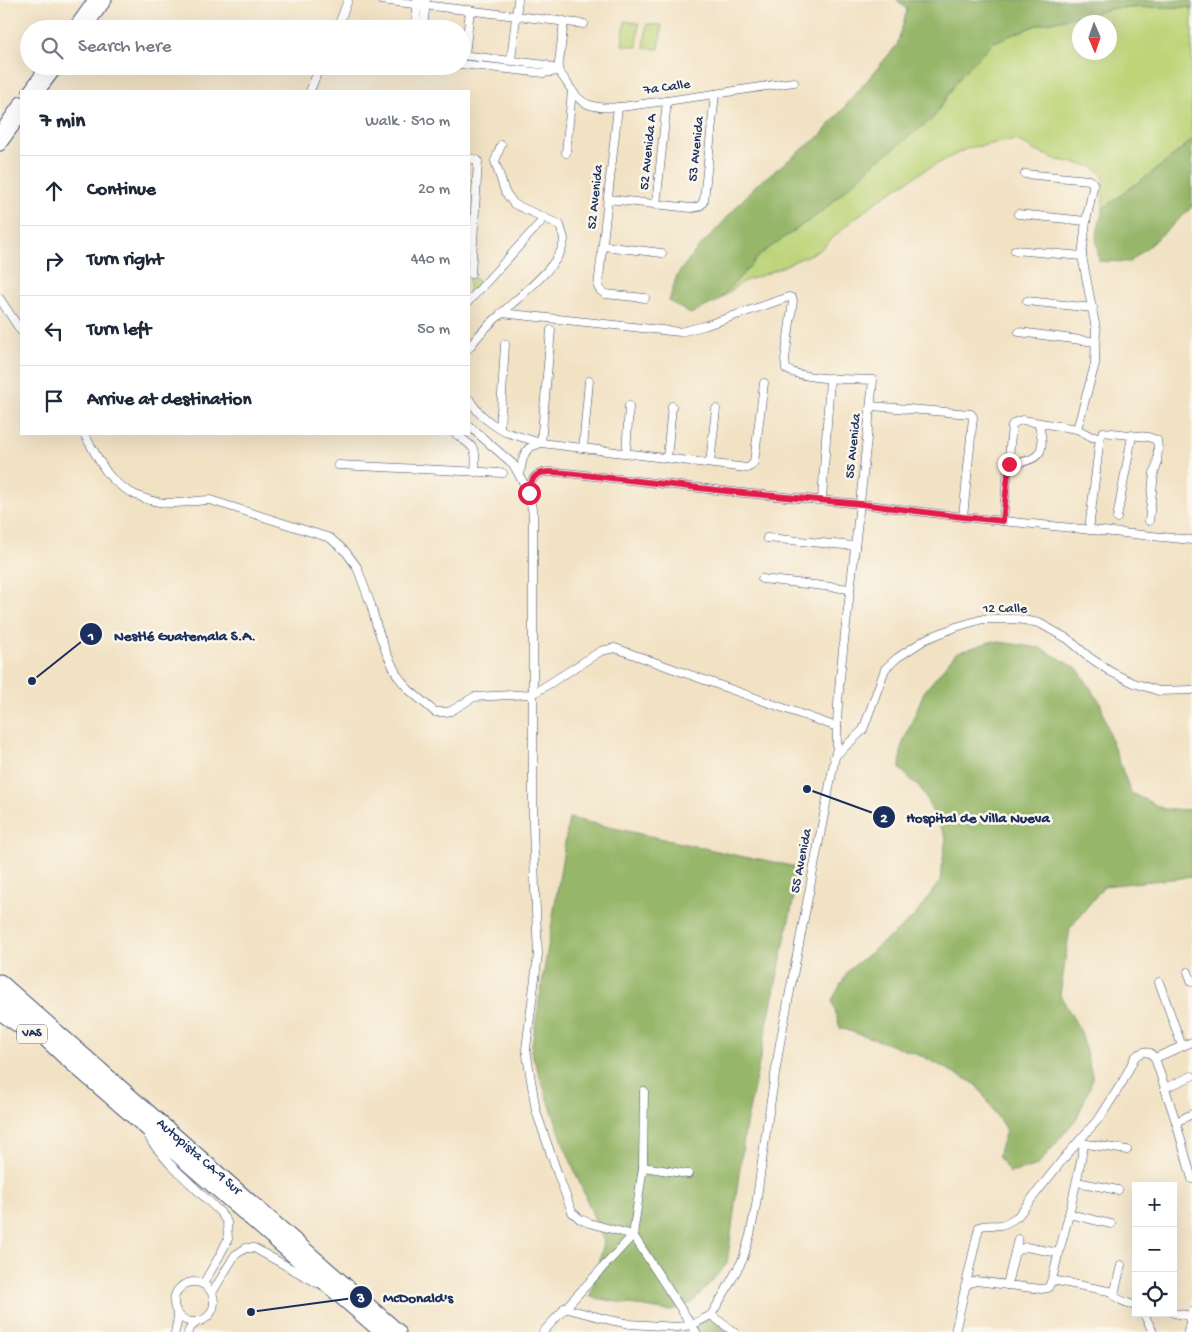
<!DOCTYPE html>
<meta charset="utf-8">
<style>
body{margin:0;font-family:"Gochi Hand",sans-serif;background:#f6f6f7;color:#1f2937}
.controls{position:absolute;right:15px;bottom:15px;display:grid;overflow:hidden;border-radius:0px;box-shadow:0 5px 20px #0002}
.controls button{width:45px;height:45px;display:grid;place-items:center;padding:0;border:0;border-bottom:1px solid #e0e1e3;background:#fff;color:#1f2937;font:25px sans-serif}
.compass{position:absolute;left:1072px;top:15px;width:45px;height:45px;border-radius:50%;background:#fff;box-shadow:0 5px 20px #0002;rotate:178deg}
.stop{position:absolute;width:15px;height:15px;margin:-11px;border:4px solid #e11d48;border-radius:50%;background:#fff}
.stop.end{background:#e11d48;border-color:#fff;box-shadow:0 1px 5px #0008}
.list{margin:0;padding:0;list-style:none}
h2{display:flex;justify-content:space-between;align-items:center;height:65px;margin:0;padding:0 20px;font-size:21px}
h2 small{font-size:16px;font-weight:400;color:#747a83}
.list li{display:grid;grid-template-columns:32px 1fr auto;gap:15px;align-items:center;box-sizing:border-box;height:70px;padding:0 20px;border-top:1px solid #e0e1e3}
.list b{display:block;font-size:19px;white-space:nowrap}
.list em{font-size:16px;font-style:normal;color:#747a83}
.icon{flex:none;width:28px;height:28px;fill:none;stroke:currentColor;stroke-width:2;stroke-linecap:round;stroke-linejoin:round}
.map{position:relative;flex:none;width:1192px;height:1332px;overflow:hidden}
.search{position:absolute;background:#fff;box-shadow:0 5px 20px #0002;left:20px;top:20px;width:450px;height:55px;display:flex;align-items:center;gap:12px;box-sizing:border-box;padding:0 18px;border-radius:28px;color:#747a83;font-size:19px}
.panel{position:absolute;background:#fff;box-shadow:0 5px 20px #0002;left:20px;top:90px;width:450px;height:345px;border-radius:0px}
.map>svg:first-child{display:block}
.green{fill:#bdd479;stroke:#6c826c;fill-rule:evenodd}
.forest{fill:#96b669;stroke:#587264}
.lines{fill:none;stroke-linecap:round;stroke-linejoin:round}
.street-casing{stroke:#3b4a6d;stroke-width:9}
.secondary-casing{stroke:#3b4a6d;stroke-width:13}
.highway-casing{stroke:#3b4a6d;stroke-width:17}
.street{stroke:#fff;stroke-width:8}
.secondary{stroke:#fff;stroke-width:11}
.highway{stroke:#fff;stroke-width:15}
.route{stroke:#e11d48;stroke-width:6}
.labels{text-anchor:middle;dominant-baseline:central;stroke-width:5;stroke-linejoin:round;paint-order:stroke}
.shield{fill:#fbf7ec;stroke:#5e6b89;stroke-width:1}
.shield-label{font-size:12px;font-weight:bold;fill:#1b2f5e}
.street-label{font-size:14px;fill:#1b2f5e;stroke:#fbf7ec}
.leader{fill:none;stroke:#1b2f5e;stroke-width:2}
.callout-dot{fill:#1b2f5e;stroke:#fbf7ec;stroke-width:2}
.mark-label{font-size:15px;text-anchor:middle;font-weight:bold;fill:#fff}
.callout-label{font-size:15px;text-anchor:middle;font-weight:bold;fill:#1b2f5e;stroke:#fbf7ec;stroke-width:5;stroke-linejoin:round;paint-order:stroke}
</style>
<div class="map">
<svg width="1192" height="1332" viewBox="0 0 1192 1332">
<rect width="100%" height="100%" fill="#fbf7ec"/>
<filter id="ink" filterUnits="userSpaceOnUse"><feTurbulence type="fractalNoise" baseFrequency=".02" numOctaves="2"/><feDisplacementMap in="SourceGraphic" scale="10" xChannelSelector="R" yChannelSelector="G"/><feConvolveMatrix kernelMatrix="1 2 1 2 8 2 1 2 1" color-interpolation-filters="sRGB"/></filter>
<filter id="wash" filterUnits="userSpaceOnUse"><feTurbulence type="fractalNoise" baseFrequency=".0096" numOctaves="4" result="noise"/><feDisplacementMap in="SourceGraphic" scale="20" xChannelSelector="R" yChannelSelector="G"/><feGaussianBlur stdDeviation="1.12" result="paint"/><feColorMatrix in="noise" values="0 0 0 0 0 0 0 0 0 0 0 0 0 0 0 0 0 1.4 0 .05"/><feComposite in="paint" operator="in"/></filter>
<g filter="url(#wash)">
<rect width="100%" height="100%" fill="#f2e2c4"/>
<!-- green -->
<g class="green">
<path d="M1186 7 1192 9V140L1165 163 1129 189 1103 209V174L1091 166 1058 160 1034 150 1016 140 968 148 925 170 884 196 850 222 820 250 768 273 742 282 718 301 762 253 824 210 871 166 933 118 961 75 994 42 1037 25 1115 8ZM1080 22H1110V52H1080Z"/>
<path d="M625 21 639 23 637 47 622 45Z"/>
<path d="M647 24 662 25 659 49 644 48Z"/>
<path d="M469 278 476 279 478 283 469 295Z"/>
</g>
<!-- forest -->
<g class="forest">
<path d="M897 0H1192V9L1186 7 1115 8 1037 25 994 42 961 75 933 118 871 166 824 210 762 253 718 301 690 314 669 301 677 275 698 248 718 228 755 186 821 135 897 45 907 10Z"/>
<path d="M1192 140V207L1173 225 1130 262 1099 261 1096 236 1103 209 1129 189 1165 163Z"/>
<path d="M993 641 1040 648 1077 668 1100 702 1110 737 1131 793 1164 809 1192 810V877L1104 886 1070 928 1060 995 1081 1032 1093 1079 1077 1118 1038 1165 1010 1173 998 1156 1006 1130 977 1085 924 1057 874 1039 840 1028 832 1000 849 970 913 918 940 881 946 838 921 789 900 769 901 748 924 692 956 653Z"/>
<path d="M569 818 744 857 760 859 800 868 745 1130 727 1264 692 1303 668 1311 590 1297 604 1242 564 1145 531 1051Z"/>
<path d="M713 1317 731 1332H674Z"/>
</g>
</g>
<g filter="url(#ink)">
<g class="lines">
<!-- street casing -->
<g class="street-casing">
<g id="street">
<path d="M381 0 584 24"/>
<path d="M337 29 348 0"/>
<path d="M415 29 418 0"/>
<path d="M423 29 426 1"/>
<path d="M461 55 546 65C550 67 556 69 559 72 569 83 574 100 590 105 607 111 632 105 650 103 698 97 746 89 794 82"/>
<path d="M465 55 470 10"/>
<path d="M511 60 518 0"/>
<path d="M461 64 544 73 558 71"/>
<path d="M558 71 564 21"/>
<path d="M310 91 320 66"/>
<path d="M618 107 598 287 601 291 605 294 645 298"/>
<path d="M566 153 572 91"/>
<path d="M469 158 477 160 478 161 471 274"/>
<path d="M1025 174 1089 180 1093 183V188L1086 221 1082 256 1096 329 1095 364 1077 429"/>
<path d="M608 199 691 208C697 208 702 206 704 200L715 94"/>
<path d="M656 205 667 101"/>
<path d="M1018 214 1086 221"/>
<path d="M603 246 662 253"/>
<path d="M1015 250 1082 256"/>
<path d="M0 299 21 331"/>
<path d="M469 301 540 223"/>
<path d="M1027 301 1093 308"/>
<path d="M501 313 680 332 704 326 789 297 792 298 793 301 785 359 786 369C803 380 852 379 873 380 866 451 858 521 850 592 844 643 836 695 837 747L780 1043 767 1125 756 1205 750 1235 743 1259 725 1292 711 1315 692 1325 677 1327 630 1324 610 1320 564 1308"/>
<path d="M1019 332 1096 342"/>
<path d="M505 344 500 429 505 432 541 443 551 330"/>
<path d="M469 348C478 335 489 324 501 314 518 297 562 265 564 240 564 236 561 230 560 225L514 204 505 192 495 161 501 145"/>
<path d="M469 399C477 413 487 421 500 429"/>
<path d="M871 406 971 414 973 417 963 517"/>
<path d="M469 426 513 464 529 493 533 515V824L535 889 538 954 526 1049 536 1111 557 1172 572 1212 580 1219 589 1223 633 1235 696 1332"/>
<path d="M84 434C92 447 99 462 108 474 122 491 146 502 167 503 181 504 195 500 210 500L330 538 346 552 357 567 371 605 377 627 386 652 397 675 408 689 435 712H446L451 711 474 697 533 694 601 651 615 648 837 727"/>
<path d="M456 434C475 449 477 446 475 472"/>
<path d="M583 448 589 381"/>
<path d="M626 453 629 406"/>
<path d="M667 458 672 406"/>
<path d="M710 463 716 409"/>
<path d="M1009 464C1039 461 1048 453 1038 423"/>
<path d="M338 465 503 473"/>
<path d="M520 476C521 467 522 455 529 448 532 446 537 445 541 443L747 468 751 466 754 462 764 383"/>
<path d="M529 493C530 490 530 484 532 481 538 468 556 473 567 473L743 493 861 504 963 517 1192 540"/>
<path d="M822 500 830 378"/>
<path d="M1117 518 1132 436"/>
<path d="M1003 521 1012 425 1016 422 1022 420 1077 429 1092 437H1100"/>
<path d="M1089 530 1100 437 1103 432 1148 437 1157 440 1158 449 1157 465 1154 473 1149 521"/>
<path d="M767 538 855 546"/>
<path d="M762 579 850 589"/>
<path d="M834 757 863 730 885 669 897 658 926 639 956 627 983 619H1018L1039 623 1068 639 1089 657 1111 672 1134 683 1159 691 1192 690"/>
<path d="M1188 972 1192 982"/>
<path d="M1159 982 1182 1046"/>
<path d="M1155 1058 1192 1042"/>
<path d="M1165 1088 1192 1076"/>
<path d="M1176 1122 1192 1114"/>
<path d="M148 1135 153 1144 170 1164 220 1212 227 1222 228 1239 220 1255 203 1284"/>
<path d="M1080 1143 1127 1150"/>
<path d="M643 1167 688 1174"/>
<path d="M1077 1182 1118 1190"/>
<path d="M1069 1214 1111 1224"/>
<path d="M1015 1252 1026 1247 1059 1253"/>
<path d="M1121 1265 1114 1295C1119 1302 1129 1302 1136 1307"/>
<path d="M1052 1280 1114 1292"/>
<circle cx="194" cy="1302" r="20"/>
<path d="M1007 1285 1018 1239"/>
<path d="M965 1287 970 1283 976 1281 1041 1289 1048 1288C1054 1278 1055 1266 1058 1255 1069 1218 1077 1181 1084 1144"/>
<path d="M212 1293 235 1255 246 1248H254L317 1283"/>
<path d="M1143 1313 1145 1316 1153 1332"/>
<path d="M1173 1313 1191 1316"/>
<path d="M711 1315 734 1332"/>
<path d="M175 1332 177 1323 178 1314"/>
<path d="M188 1332 191 1327 198 1321"/>
<path d="M543 1332 633 1235 643 1167 644 1091"/>
<path d="M955 1332 979 1227C986 1224 993 1226 1000 1225 1007 1224 1012 1220 1018 1216L1064 1158 1101 1116 1123 1081 1135 1057 1139 1054 1144 1052 1150 1053 1155 1058 1176 1122 1192 1179"/>
<path d="M1188 1332 1192 1312"/>
</g>
</g>
<!-- secondary casing -->
<g class="secondary-casing">
<g id="secondary">
<path d="M73 29 94 0"/>
<path d="M85 29 106 0"/>
<path d="M29 91 47 66"/>
<path d="M39 91 58 66"/>
<path d="M0 132 21 102"/>
<path d="M0 145 21 116"/>
</g>
</g>
<!-- highway casing -->
<g class="highway-casing">
<g id="highway">
<path id="s1" d="M0 982 398 1332"/>
<path d="M0 996 64 1056 382 1332"/>
<path d="M0 1012 23 1028"/>
</g>
</g>
<!-- street -->
<use href="#street" class="street"/>
<!-- secondary -->
<use href="#secondary" class="secondary"/>
<!-- highway -->
<use href="#highway" class="highway"/>
</g>
</g>
<g class="lines" filter="url(#ink)">
<!-- route -->
<path class="route" d="M529 493C530 489 530 484 532 481 537 468 556 473 567 473L743 493 861 504 963 517 1003 521 1009 464"/>
</g>
<g class="labels">
<!-- shield labels -->
<rect class="shield" x="17" y="1024.5" width="30" height="19" rx="4"/>
<g class="shield-label">
<text x="32" y="1034">VAS</text>
</g>
<!-- street labels -->
<g class="street-label">
<text transform="translate(667 88) rotate(-8)">7a Calle</text>
<text transform="translate(697 149) rotate(-84)">53 Avenida</text>
<text transform="translate(649 152) rotate(-84)">52 Avenida A</text>
<text transform="translate(596 197) rotate(-84)">52 Avenida</text>
<text transform="translate(854 446) rotate(-84)">55 Avenida</text>
<text x="1005" y="609">12 Calle</text>
<text transform="translate(802 861) rotate(-79)">55 Avenida</text>
<text stroke="none"><textPath href="#s1" startOffset="265">Autopista CA-9 Sur</textPath></text>
</g>
</g>
<!-- callouts -->
<path class="leader" d="M32 681L91 634M807 789L884 817M251 1312L361 1297"/>
<g class="callout-dot">
<circle cx="32" cy="681" r="5"/>
<circle cx="807" cy="789" r="5"/>
<circle cx="251" cy="1312" r="5"/>
<circle cx="91" cy="634" r="12"/>
<circle cx="884" cy="817" r="12"/>
<circle cx="361" cy="1297" r="12"/>
</g>
<g class="mark-label">
<text x="91" y="640">1</text>
<text x="884" y="822">2</text>
<text x="361" y="1302">3</text>
</g>
<g class="callout-label">
<text x="185" y="640">Nestlé Guatemala S.A.</text>
<text x="978" y="822">Hospital de Villa Nueva</text>
<text x="418" y="1302">McDonald's</text>
</g>
</svg>
<div class="controls">
<button>+</button>
<button>−</button>
<button><svg class="icon" aria-label="locate" viewBox="0 0 24 24"><circle cx="12" cy="12" r="6"/><path d="M12 2v4M12 18v4M2 12h4M18 12h4"/></svg></button>
</div>
<svg class="compass" viewBox="-18 -18 36 36"><path d="M0-13l5 13h-10z" fill="#e53935"/><path d="M0 13l5-13h-10z" fill="#747a83"/></svg>
<div class="stop" style="left:529px;top:493px"></div>
<div class="stop end" style="left:1009px;top:464px"></div>
<div class="search"><svg class="icon" aria-label="search" viewBox="0 0 24 24"><circle cx="10" cy="10" r="6"/><path d="M15 15l6 6"/></svg>Search here</div>
<section class="panel">
<h2>7 min<small>Walk · 510 m</small></h2>
<ul class="list">
<li><svg class="icon" aria-label="ahead" viewBox="0 0 24 24"><path d="M12 20V5M6 11l6-6 6 6"/></svg><div><b>Continue</b></div><em>20 m</em></li>
<li><svg class="icon" aria-label="right" viewBox="0 0 24 24"><path d="M7 20v-9h11M14 6l5 5-5 5"/></svg><div><b>Turn right</b></div><em>440 m</em></li>
<li><svg class="icon" aria-label="left" viewBox="0 0 24 24"><path d="M17 20v-9H6M10 6l-5 5 5 5"/></svg><div><b>Turn left</b></div><em>50 m</em></li>
<li><svg class="icon" aria-label="arrive" viewBox="0 0 24 24"><path d="M6 21V4h12l-3 4 3 4H6"/></svg><div><b>Arrive at destination</b></div></li>
</ul>
</section>
</div>
